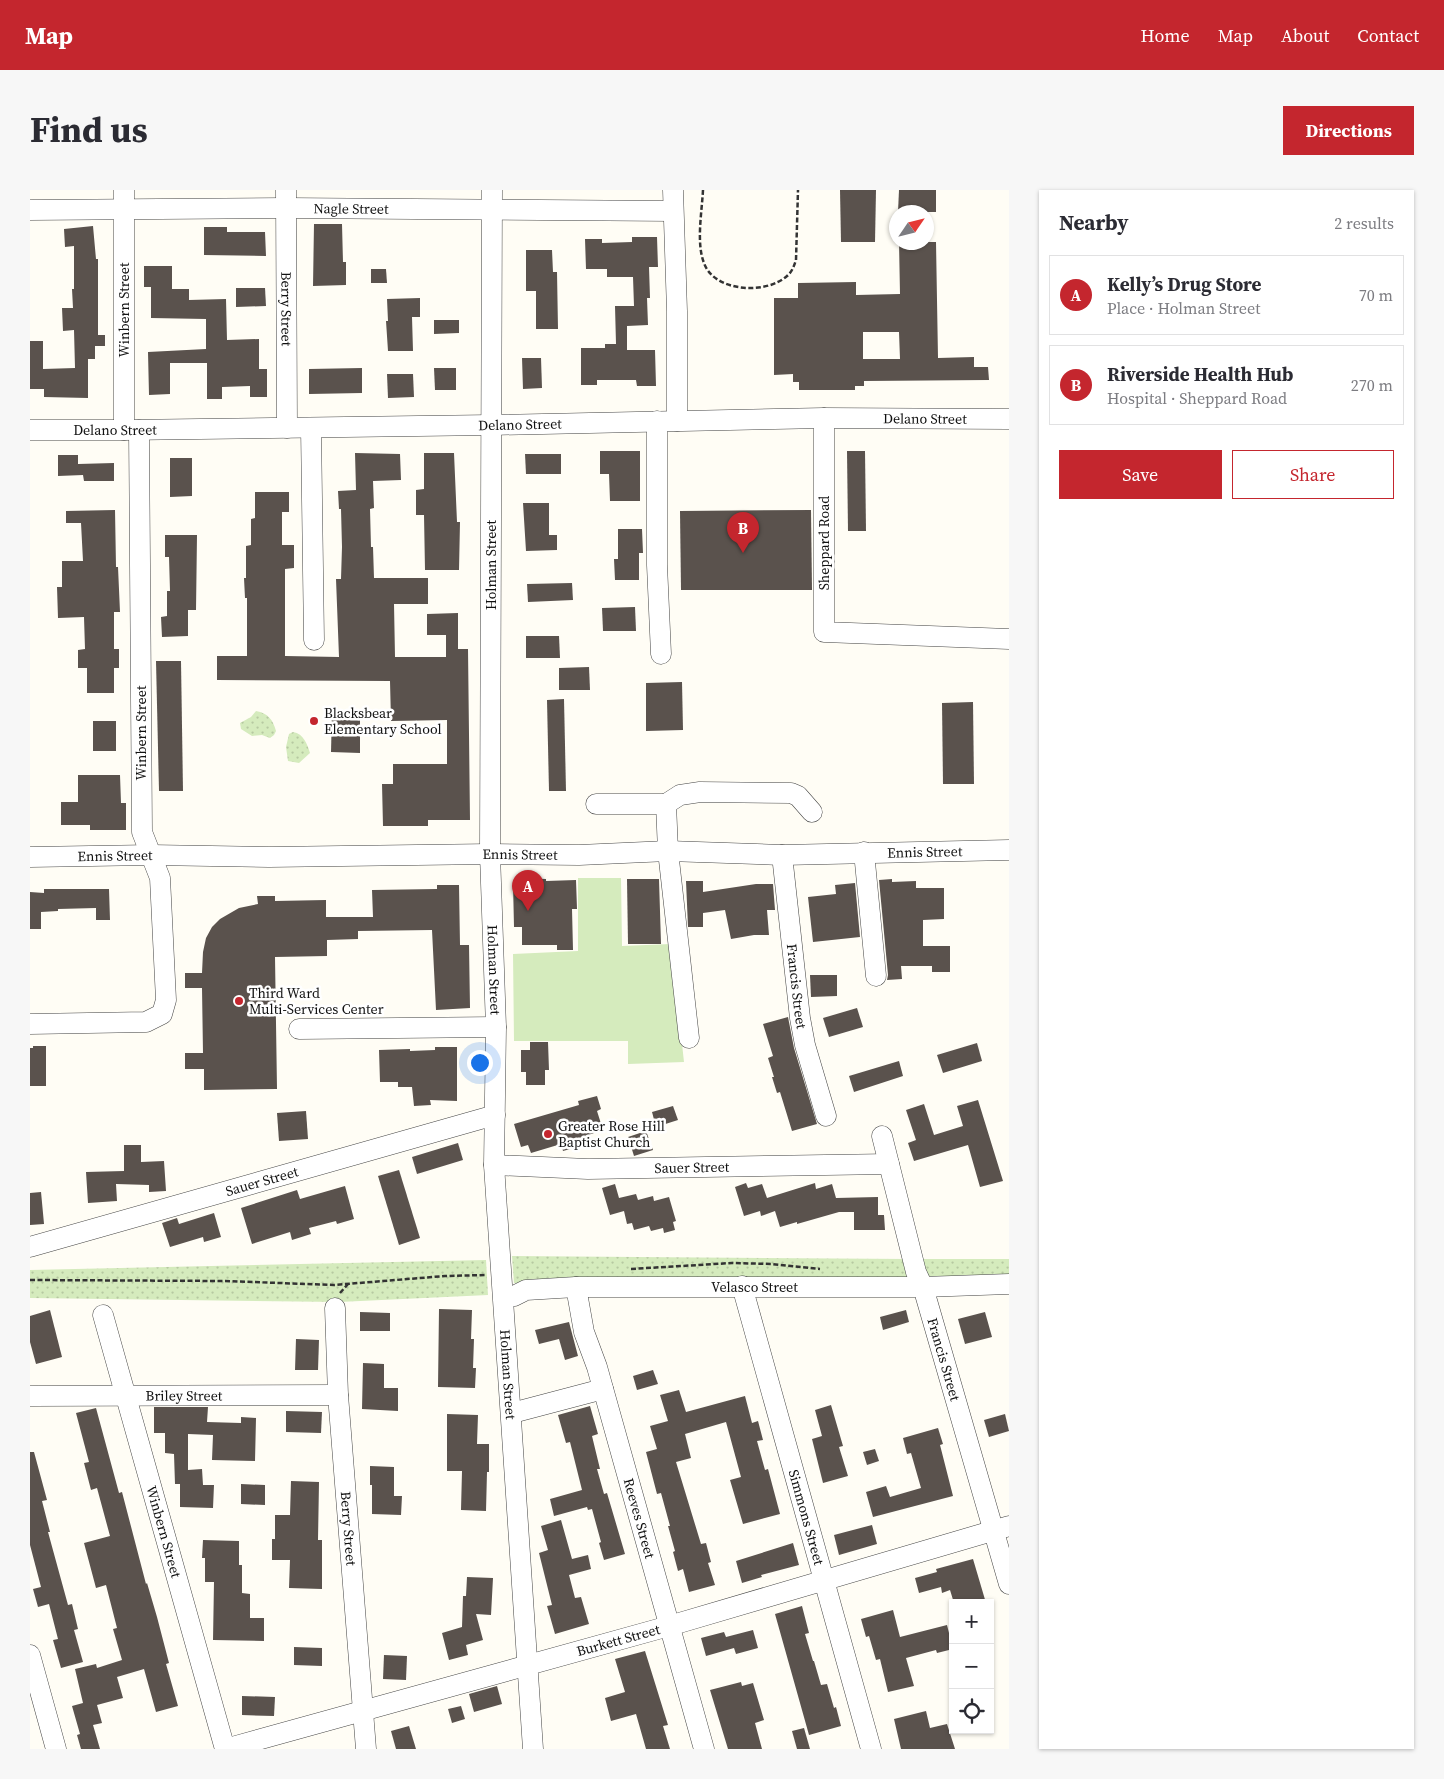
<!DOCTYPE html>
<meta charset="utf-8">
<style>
body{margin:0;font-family:"Source Serif 4",serif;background:#f7f7f7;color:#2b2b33}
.controls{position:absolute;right:15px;bottom:15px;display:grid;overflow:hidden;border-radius:0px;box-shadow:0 1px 4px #0004}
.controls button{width:45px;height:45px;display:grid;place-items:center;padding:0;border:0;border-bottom:1px solid #e1e1e2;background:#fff;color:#2b2b33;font:25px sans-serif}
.compass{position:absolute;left:859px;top:15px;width:45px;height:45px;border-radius:50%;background:#fff;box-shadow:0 1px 4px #0004;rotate:55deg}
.you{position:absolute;left:449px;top:872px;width:18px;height:18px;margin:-12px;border:4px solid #fff;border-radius:50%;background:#1a73e8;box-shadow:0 0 0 8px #1a73e833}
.badge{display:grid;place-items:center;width:32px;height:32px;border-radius:50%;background:#c4262e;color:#fff;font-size:16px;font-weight:700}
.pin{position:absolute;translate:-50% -41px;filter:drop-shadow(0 1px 2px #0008)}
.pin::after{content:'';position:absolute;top:26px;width:18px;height:15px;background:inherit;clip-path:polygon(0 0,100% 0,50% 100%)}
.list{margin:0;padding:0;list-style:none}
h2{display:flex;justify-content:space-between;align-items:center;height:65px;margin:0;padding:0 20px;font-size:21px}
h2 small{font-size:16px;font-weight:400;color:#7c7c81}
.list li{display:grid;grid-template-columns:32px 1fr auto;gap:15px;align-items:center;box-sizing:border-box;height:80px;margin:0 10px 10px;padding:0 10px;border:1px solid #e1e1e2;border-radius:0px}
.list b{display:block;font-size:19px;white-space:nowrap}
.list p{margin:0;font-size:16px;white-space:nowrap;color:#7c7c81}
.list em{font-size:16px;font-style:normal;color:#7c7c81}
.actions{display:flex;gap:10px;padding:15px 20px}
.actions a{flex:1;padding:11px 0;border:1px solid #c4262e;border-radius:0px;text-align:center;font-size:18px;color:#c4262e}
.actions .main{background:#c4262e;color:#fff}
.icon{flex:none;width:28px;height:28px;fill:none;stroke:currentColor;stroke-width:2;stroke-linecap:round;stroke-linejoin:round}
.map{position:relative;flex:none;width:979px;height:1559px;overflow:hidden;border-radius:0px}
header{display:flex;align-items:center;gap:30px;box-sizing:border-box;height:70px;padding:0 25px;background:#c4262e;color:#fff}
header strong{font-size:24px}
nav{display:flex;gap:28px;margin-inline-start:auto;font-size:18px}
.intro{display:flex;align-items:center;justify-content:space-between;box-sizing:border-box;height:120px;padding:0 30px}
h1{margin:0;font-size:35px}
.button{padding:12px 22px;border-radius:0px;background:#c4262e;color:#fff;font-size:18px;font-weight:700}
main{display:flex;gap:30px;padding:0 30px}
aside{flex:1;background:#fff;border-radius:0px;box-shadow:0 1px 4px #0004}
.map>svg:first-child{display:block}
.grass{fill:#d5ebbd}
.park{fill:url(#park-dots)}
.building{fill:#5a524d;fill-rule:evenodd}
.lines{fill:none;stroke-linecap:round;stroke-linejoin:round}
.minor-casing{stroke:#444;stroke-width:21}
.path{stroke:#333;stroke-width:2.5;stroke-dasharray:5 2.5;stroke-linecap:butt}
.minor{stroke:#fff;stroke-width:20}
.poi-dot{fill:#c4262e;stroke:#fff;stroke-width:2}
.labels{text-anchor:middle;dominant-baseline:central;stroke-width:5;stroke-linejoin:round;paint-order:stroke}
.street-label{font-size:14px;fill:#111;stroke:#fff}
.poi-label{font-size:14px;fill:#111;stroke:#fff;text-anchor:start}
</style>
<header>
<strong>Map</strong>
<nav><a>Home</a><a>Map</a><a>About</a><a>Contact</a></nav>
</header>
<div class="intro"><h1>Find us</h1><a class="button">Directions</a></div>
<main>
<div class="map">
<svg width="979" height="1559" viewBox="0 0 979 1559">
<defs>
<pattern id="park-dots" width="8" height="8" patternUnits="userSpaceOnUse" patternTransform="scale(1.25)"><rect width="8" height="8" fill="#d5ebbd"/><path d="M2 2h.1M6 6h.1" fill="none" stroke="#b6c8a1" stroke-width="1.8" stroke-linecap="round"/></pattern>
</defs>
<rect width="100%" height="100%" fill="#fffdf5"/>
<!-- grass -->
<path class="grass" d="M548 688H591L592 756 641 754 654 872 598 874V851H484L483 764 548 761Z"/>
<!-- park -->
<g class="park">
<path d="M226 521C238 523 243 530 246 541L244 545 240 548 232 545 222 546 211 539 210 533 221 527Z"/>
<path d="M263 542C274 544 277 554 280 563L269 573 258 571 256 557 259 544Z"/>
<path d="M482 1066 877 1069 881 1090 484 1093Z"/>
<path d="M888 1069H979V1089H894Z"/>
<path d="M456 1070 458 1105 309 1112 0 1108V1080Z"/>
</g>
<!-- building -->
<g class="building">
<path d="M810 0H846L845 52H811Z"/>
<path d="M869 0H906V22H868Z"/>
<path d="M284 34H312L313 72H316V95L283 96Z"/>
<path d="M63 36 66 69H68V145H75V156H65V169H58V208L14 207V199H0V151H13V179L45 178 44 140 33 141 32 118H43L42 99H44V56L35 57 34 39Z"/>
<path d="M174 37H197V42H235L236 66 174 65Z"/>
<path d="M602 47H627L628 77H619L620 108H617L618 135 597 136V160H625L626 196H607L606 190H567V195H551V158H575V154H586L585 116H604L603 87H577V79H556L555 49H572V53L602 52Z"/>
<path d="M869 52H906L908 168 944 167V177H958L959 190 834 191V196H825V200H769V192H763V184L744 185V108H768V93L826 92V105L870 104ZM833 142H869L870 169H833Z"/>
<path d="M496 60H522L523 82H527L528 139H506V101H496Z"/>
<path d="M114 76H142V99H159V110L196 109 197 150 229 149V179H237V207H220V196L192 197V209H177V173H140V204L119 205 118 162 176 159V129L121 128V97H114Z"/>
<path d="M341 79H356L357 93H341Z"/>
<path d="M206 98H235L236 116 206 117Z"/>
<path d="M390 108V127H382L383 161H358L356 131H358L357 109Z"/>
<path d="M404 130H429V143L404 144Z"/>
<path d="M492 168H511L512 198 493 199Z"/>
<path d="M332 178V203L279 204V179Z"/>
<path d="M404 178H426V200H405Z"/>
<path d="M357 184H383L384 207 358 208Z"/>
<path d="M570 261H610V311H580L579 284H570Z"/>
<path d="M817 261H835L836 341H818Z"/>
<path d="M325 263 370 264 371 290 343 291 344 318 340 319 341 357H343L344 388H398V414H364L365 467H416V445H397V424L428 423V459H438L440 630H398V636H353L352 594H363V574H417V530L361 531 360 491 187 490V466H217V408H215L214 388H216V356L221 355V329L225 328V302H259V322H252V355H264V378L255 379V466L309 467 306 389H311L312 357 311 319H309L308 301 326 300Z"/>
<path d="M394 263H424L427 332H430L429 380H395L394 325H386V300L394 299Z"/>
<path d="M495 264H531V284H496Z"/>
<path d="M28 265H48V274L84 273V291H54L53 285 28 286Z"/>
<path d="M140 268H162V306L140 307Z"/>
<path d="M493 313H519V345H527V360L496 361Z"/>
<path d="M85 320 86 377H88L90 422H84V459H89V478H84V503H57V478H48V460L55 459 54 427 28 428 27 397H32V371H53L51 333H36V321Z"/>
<path d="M781 320 782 400H651L650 321Z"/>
<path d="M588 339H612L613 363H609V390H585L584 369H588Z"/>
<path d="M135 345H167L166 420H158V446L132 447 131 427 137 426V401H140L139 367H135Z"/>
<path d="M542 393 543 410 498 412 497 394Z"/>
<path d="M605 417 606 441H573L572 418Z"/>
<path d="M496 446H529L530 468H496Z"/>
<path d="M126 471H151L153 601H129Z"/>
<path d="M559 477 560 500H529V478Z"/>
<path d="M652 492 653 540 616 541V493Z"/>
<path d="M534 509 536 601H519L517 510Z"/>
<path d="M943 512 944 594H913L912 513Z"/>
<path d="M302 521H330V563L301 562Z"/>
<rect x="63" y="531" width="23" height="30"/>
<path d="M48 585H90L91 613H96V640H60V635H31V612H48Z"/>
<path d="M487 688 516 689V691L546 690 547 719H542L543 760H527V755H492V737H484L483 693Z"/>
<path d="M597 689H629L631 754H598Z"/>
<path d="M862 689V692L886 691V698H914V729L893 730V756H920V782H902V776H871L872 789 857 790 858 785 849 690Z"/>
<path d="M656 691H673V702L726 694H743L745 720H737L739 745H724L701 749 695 720 673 723V737H658Z"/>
<path d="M825 693 830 747 783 752 778 707 806 704 805 695Z"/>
<path d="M407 695H429L430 755H439L440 818 406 820 402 740 328 741V749L297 750V766L245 767 247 899 174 900V879H155V863H173L172 798H155V783H172L173 762 176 748 182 737 190 729 209 718 228 714 227 706H245V711L296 710V727H343L342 700 407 699Z"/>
<path d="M14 699H79L80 730H66V718L28 719V721L11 722V739H0V702L14 703Z"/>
<path d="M780 785H807V806L781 807Z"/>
<path d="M827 818 833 837 799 847 793 828Z"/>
<path d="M758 827 764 858 787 934 762 941 750 902 747 903 742 887H744L738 868 743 866 733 834Z"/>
<path d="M500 852H518L519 880H515V895H496V882H491V860H500Z"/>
<path d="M947 853 952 871 913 883 907 865Z"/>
<path d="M3 856H16V896H0V858H3Z"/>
<path d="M405 857H427V911L400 910 401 915 384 916 382 897H368V892H350L349 860 380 859V861L405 860Z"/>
<path d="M869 871 873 886 824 902 819 886Z"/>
<path d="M567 906 571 919 567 921 573 940 549 948 551 956 533 961 531 954 501 963 498 955 491 957 484 934 549 915 548 911Z"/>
<path d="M948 910 973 991 950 997 938 955 884 971 878 953 886 950 876 920 894 914 904 945 933 936 927 916Z"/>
<path d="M643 916 648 930 626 937 622 922Z"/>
<path d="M276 921 278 949 249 951 247 923Z"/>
<path d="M616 941 623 960 604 966 598 947Z"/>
<path d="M428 953 433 970 387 984 382 967Z"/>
<path d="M94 955H111V972L134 971 136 1001 119 1002V995L86 994 87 1011 58 1013 56 982 94 981Z"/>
<path d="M369 980 390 1048 369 1055 348 986Z"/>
<path d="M716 993 718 998 732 994 737 1008 785 993 786 999 802 994 806 1008 848 1007V1025H854L855 1040H824V1022H809L767 1034V1032L750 1037 745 1021 731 1026 730 1021 714 1026 705 997Z"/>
<path d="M585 994 589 1008 606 1004 608 1010 623 1006 624 1011 639 1007 646 1031 643 1032 645 1040 634 1043 633 1038 621 1041 619 1036 604 1040 602 1033 597 1034 594 1021 580 1025 572 998Z"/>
<path d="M315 996 324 1029 307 1034 306 1031 279 1038 281 1044 262 1050 260 1042 222 1054 211 1018 267 1000 270 1009Z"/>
<path d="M11 1002 14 1034 0 1035V1003Z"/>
<path d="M184 1023 191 1047 174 1052 173 1047 140 1057 132 1033 147 1028 149 1034Z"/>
<path d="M409 1119 442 1120 441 1149H444L443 1178H446L445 1198 408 1197Z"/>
<path d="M20 1120 32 1167 6 1174 0 1152V1126Z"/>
<path d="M876 1120 879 1132 853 1140 850 1127Z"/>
<path d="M330 1122 360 1123V1141H330Z"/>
<path d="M955 1122 962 1147 935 1154 928 1129Z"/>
<path d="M539 1132 548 1166 535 1170 529 1149 509 1154 505 1140Z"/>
<path d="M266 1149 289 1150 288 1180H265Z"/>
<path d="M333 1173 354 1174V1198H368V1221L332 1219Z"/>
<path d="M623 1180 628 1194 607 1200 603 1186Z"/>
<path d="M649 1200 656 1222 715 1206 722 1233 728 1231 733 1250 727 1251 735 1280 738 1279 750 1324 713 1334 700 1290 711 1287 696 1232 655 1244 661 1268 646 1272 671 1354 676 1353 681 1372 678 1373 685 1395 659 1402 653 1379 648 1381 643 1362 645 1361 638 1336H640L631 1303 627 1304 616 1262 627 1259 620 1236 638 1231 630 1205Z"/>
<path d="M801 1215 813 1256 809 1257 818 1286 793 1293 782 1249 792 1246 785 1220Z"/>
<path d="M560 1216 568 1244 562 1246 570 1279H567L574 1304 577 1303 595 1364 574 1370 569 1353 571 1352 562 1319 558 1320 557 1317 524 1326 520 1309 552 1300 540 1252 536 1253 528 1225Z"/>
<path d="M124 1217H178L177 1232 211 1233V1227L226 1228 225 1271 182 1270 183 1245 158 1244V1280L172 1279 173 1295H184L183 1318 150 1317V1294H145L144 1264 135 1263V1243H124Z"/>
<path d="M66 1218 89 1303 92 1302 116 1394 117 1393 127 1427 139 1473 136 1474 148 1516 126 1522 114 1479 87 1487 93 1508 67 1515 72 1533 63 1535 70 1559H51L47 1545 50 1544 42 1516 53 1513 45 1479 66 1474 67 1478 92 1470 83 1439 87 1438 76 1395 66 1398 54 1353 80 1346 67 1298 61 1300 54 1273 59 1272 46 1223Z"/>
<path d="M256 1221 292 1222 291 1243 256 1242Z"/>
<path d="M417 1224 448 1225 447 1254H459V1282H457L456 1321 431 1320 432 1281H417Z"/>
<path d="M975 1224 979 1241 959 1247 954 1230Z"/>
<path d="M908 1238 913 1254 910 1255 923 1306 843 1327 836 1302 856 1296 860 1307 891 1298 881 1263 877 1264 873 1248Z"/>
<path d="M845 1259 849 1271 837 1275 833 1262Z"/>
<path d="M0 1262H4L17 1310 12 1311 20 1342H18L38 1415 42 1414 48 1439 44 1440 53 1472 31 1478 23 1450 28 1449 19 1414 8 1417 3 1399 11 1397 0 1355Z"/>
<path d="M340 1276 364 1277V1306H372L371 1325 342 1324V1295H340Z"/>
<path d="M261 1291 289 1292 288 1350H292V1399L259 1398 260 1370H242V1349H245V1325H260Z"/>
<path d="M211 1294 235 1295V1315L211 1314Z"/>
<path d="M531 1330 542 1369 558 1365 561 1379 539 1385 545 1408 551 1407 559 1434 525 1444 517 1416 522 1415 509 1363 518 1360 511 1336Z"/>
<path d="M842 1335 847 1354 809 1365 804 1345Z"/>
<path d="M173 1350 209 1351V1375H212V1403L220 1404V1428H234V1451L183 1450 184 1392H175V1368H172Z"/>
<path d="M763 1353 769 1375 731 1385 732 1387 712 1393 706 1371Z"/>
<path d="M943 1369 956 1413H924L920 1400 912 1403 911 1397 889 1403 885 1388 907 1382 906 1379Z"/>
<path d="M437 1387 463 1388 461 1425 446 1424 453 1450 436 1455 438 1465 419 1470 412 1443 432 1437 433 1406H436Z"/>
<path d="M772 1416 779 1443 775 1444 783 1471H784L791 1495 797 1494 804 1518 806 1517 811 1536 779 1545 745 1424Z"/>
<path d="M863 1420 870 1447 917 1435 923 1459 907 1463 906 1460 876 1468 884 1496 858 1502 850 1469 846 1470 839 1446 836 1447 831 1429Z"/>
<path d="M723 1440 728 1458 706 1464 704 1458 676 1466 671 1448 694 1442 696 1447Z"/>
<path d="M264 1457 292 1458V1476L264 1475Z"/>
<path d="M615 1461 638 1535 633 1536 640 1559H616L606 1524 581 1531 575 1508 595 1502 585 1469Z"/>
<path d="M354 1465 377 1466 376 1490 353 1489Z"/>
<path d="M711 1492 712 1496 723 1493 734 1530 725 1533 732 1559H698L680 1500Z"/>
<path d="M467 1496 472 1514 444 1522 439 1504Z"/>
<path d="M212 1506 245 1507 244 1526 212 1525Z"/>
<path d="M431 1516 435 1529 422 1533 418 1519Z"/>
<path d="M896 1521 900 1538 917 1534 925 1559H871L864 1529Z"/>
<path d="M379 1536 386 1559H366L361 1541Z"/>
<path d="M774 1538 780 1559H767L762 1541Z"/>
</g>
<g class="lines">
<!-- minor casing -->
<g class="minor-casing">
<g id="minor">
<path d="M94 0V240"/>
<path id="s1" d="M256 0 257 238"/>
<path id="s2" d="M462 0 460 664 466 837 464 975 503 1559"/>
<path d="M643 0 647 121V231"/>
<path id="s3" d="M0 20 256 18 643 21"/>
<path d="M794 228V442L979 449"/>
<path d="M627 231V375L631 464"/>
<path d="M281 238 284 450"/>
<path id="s4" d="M0 240H94L461 235 794 228 979 229"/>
<path d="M566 614H636L638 661 659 848"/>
<path d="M636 614 650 605 670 602 761 603 768 606 782 622"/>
<path d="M834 662 846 786"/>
<path id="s5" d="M752 665 770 828 775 855 796 926"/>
<path id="s6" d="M0 667 121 665 239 667 460 664 549 665 638 661 752 665 979 660"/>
<path d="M0 834 116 832 132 824 136 810 130 688 112 642 109 240"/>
<path d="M269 839 466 837"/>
<path id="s7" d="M852 946 886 1082 893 1097 979 1394"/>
<path id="s8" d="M464 975 558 979 859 974"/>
<path id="s9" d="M0 1057 465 925"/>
<path id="s10" d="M712 1096 841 1559"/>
<path id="s11" d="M546 1097 554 1142 567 1177 674 1559"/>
<path id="s12" d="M474 1107 484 1106 496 1100 546 1097H893L979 1094"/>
<path id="s13" d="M305 1118 308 1205 336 1559"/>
<path id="s14" d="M73 1125 195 1559"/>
<path id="s15" d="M0 1206 308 1205"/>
<path d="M482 1223 573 1199"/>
<path d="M0 1465 26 1559"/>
<path id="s16" d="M195 1559 639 1436 979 1336"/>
</g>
</g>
<!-- path -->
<g class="path">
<path d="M673 0C672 21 666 53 674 73 684 102 736 105 757 86 762 82 764 76 766 70L768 0"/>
<path d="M601 1079 702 1073 742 1074 790 1079"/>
<path d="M0 1090 195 1091 304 1095 415 1086 456 1085"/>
<path d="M310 1103 318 1094"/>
</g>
<!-- minor -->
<use href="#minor" class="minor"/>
</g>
<!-- markers -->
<g class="poi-dot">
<circle cx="284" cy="531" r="5"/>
<circle cx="209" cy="811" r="5"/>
<circle cx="518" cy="944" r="5"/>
</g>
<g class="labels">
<!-- street labels -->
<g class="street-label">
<text stroke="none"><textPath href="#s3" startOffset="321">Nagle Street</textPath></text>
<text stroke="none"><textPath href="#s1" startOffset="119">Berry Street</textPath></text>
<text transform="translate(94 120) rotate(-90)">Winbern Street</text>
<text stroke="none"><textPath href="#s4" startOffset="895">Delano Street</textPath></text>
<text stroke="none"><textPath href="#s4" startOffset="490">Delano Street</textPath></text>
<text stroke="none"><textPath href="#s4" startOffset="85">Delano Street</textPath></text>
<text transform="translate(794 353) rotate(-90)">Sheppard Road</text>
<text transform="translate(461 375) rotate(-90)">Holman Street</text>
<text transform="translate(111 543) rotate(-90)">Winbern Street</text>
<text stroke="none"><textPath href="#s6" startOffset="895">Ennis Street</textPath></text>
<text stroke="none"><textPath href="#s6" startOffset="85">Ennis Street</textPath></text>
<text stroke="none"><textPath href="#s6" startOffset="490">Ennis Street</textPath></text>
<text stroke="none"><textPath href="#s2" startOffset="780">Holman Street</textPath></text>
<text stroke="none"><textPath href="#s5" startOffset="132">Francis Street</textPath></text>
<text stroke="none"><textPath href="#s8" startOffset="198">Sauer Street</textPath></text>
<text stroke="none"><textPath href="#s9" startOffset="241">Sauer Street</textPath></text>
<text stroke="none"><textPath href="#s12" startOffset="252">Velasco Street</textPath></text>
<text stroke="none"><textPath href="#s7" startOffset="232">Francis Street</textPath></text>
<text stroke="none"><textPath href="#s2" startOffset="1185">Holman Street</textPath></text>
<text stroke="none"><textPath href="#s15" startOffset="154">Briley Street</textPath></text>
<text stroke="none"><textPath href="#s11" startOffset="240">Reeves Street</textPath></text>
<text stroke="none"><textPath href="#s10" startOffset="240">Simmons Street</textPath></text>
<text stroke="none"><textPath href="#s13" startOffset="221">Berry Street</textPath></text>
<text stroke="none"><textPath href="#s14" startOffset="225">Winbern Street</textPath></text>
<text stroke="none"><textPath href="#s16" startOffset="408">Burkett Street</textPath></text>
</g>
<!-- poi labels -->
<g class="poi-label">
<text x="294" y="523">Blacksbear<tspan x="294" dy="16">Elementary School</tspan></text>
<text x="219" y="803">Third Ward<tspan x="219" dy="16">Multi-Services Center</tspan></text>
<text x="528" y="936">Greater Rose Hill<tspan x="528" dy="16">Baptist Church</tspan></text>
</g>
</g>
</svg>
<div class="controls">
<button>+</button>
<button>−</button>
<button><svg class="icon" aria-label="locate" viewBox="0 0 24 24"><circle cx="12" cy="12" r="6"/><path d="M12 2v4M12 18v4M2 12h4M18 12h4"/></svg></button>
</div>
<svg class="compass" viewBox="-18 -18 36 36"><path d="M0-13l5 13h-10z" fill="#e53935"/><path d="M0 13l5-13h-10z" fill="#7c7c81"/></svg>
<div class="you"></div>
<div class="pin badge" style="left:498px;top:721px">A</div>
<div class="pin badge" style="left:713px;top:363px">B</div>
</div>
<aside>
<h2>Nearby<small>2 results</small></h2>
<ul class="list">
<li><span class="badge">A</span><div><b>Kelly’s Drug Store</b><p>Place · Holman Street</p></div><em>70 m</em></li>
<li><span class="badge">B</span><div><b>Riverside Health Hub</b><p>Hospital · Sheppard Road</p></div><em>270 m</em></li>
</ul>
<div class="actions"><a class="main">Save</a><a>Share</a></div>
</aside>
</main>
